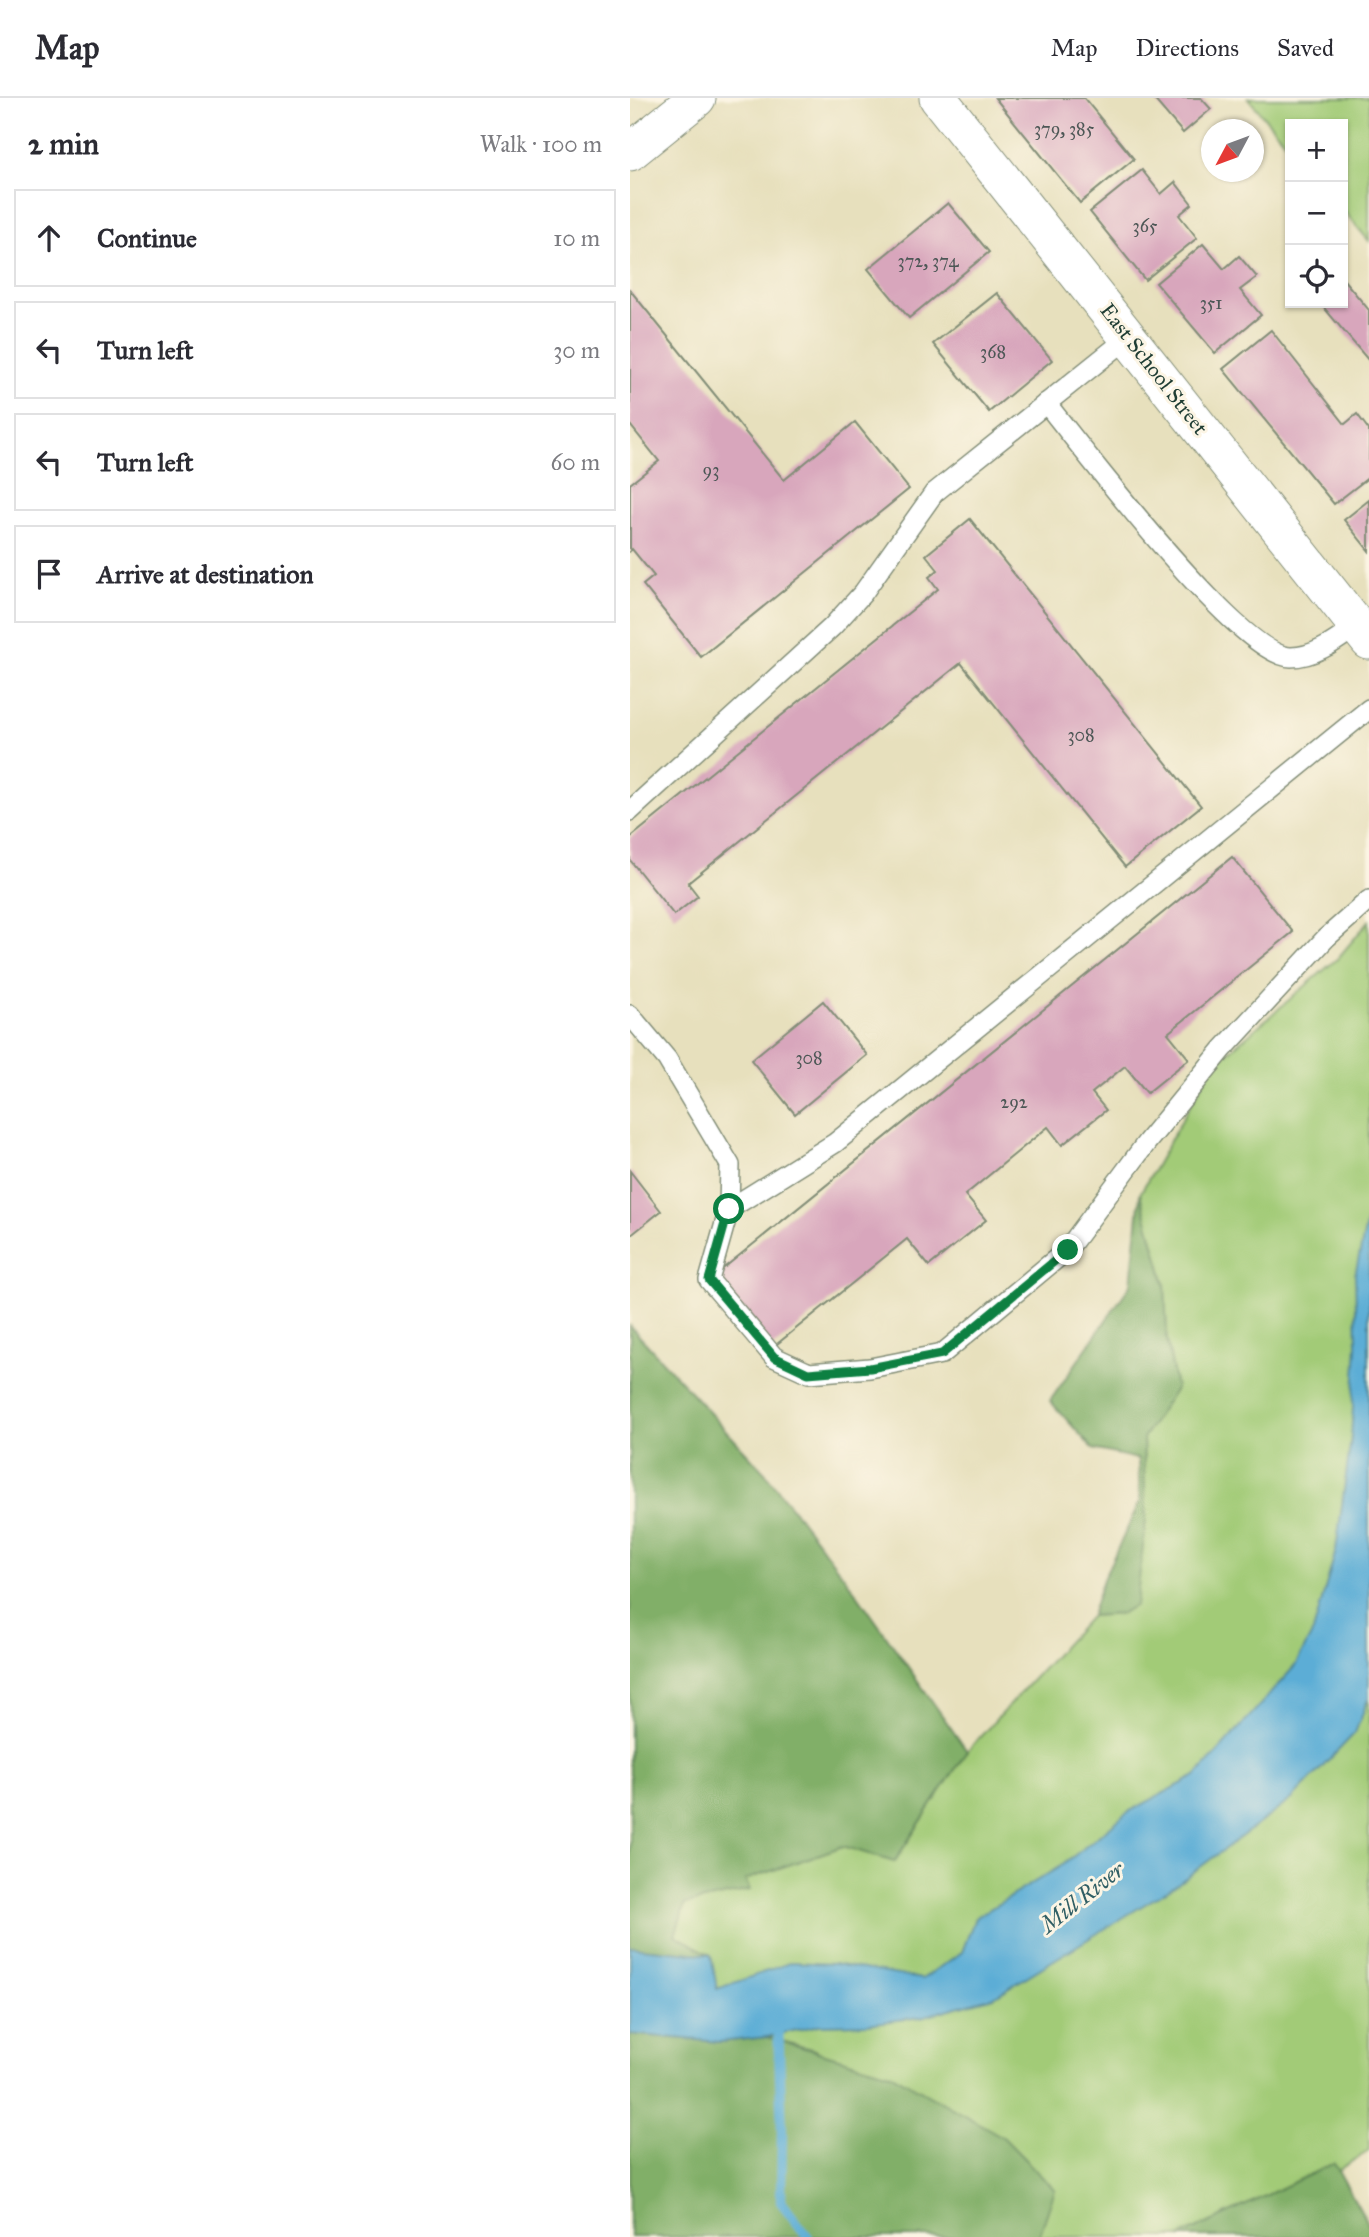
<!DOCTYPE html>
<meta charset="utf-8">
<style>
body{margin:0;font-family:"IM FELL Great Primer",serif;background:#f2f2f3;color:#2b2b33}
.controls{position:absolute;right:21px;top:21px;display:grid;overflow:hidden;border-radius:0px;box-shadow:0 2px 5px #0004}
.controls button{width:63px;height:63px;display:grid;place-items:center;padding:0;border:0;border-bottom:2px solid #e1e1e2;background:#fff;color:#2b2b33;font:35px sans-serif}
.compass{position:absolute;left:571px;top:21px;width:63px;height:63px;border-radius:50%;background:#fff;box-shadow:0 2px 5px #0004;rotate:229deg}
.stop{position:absolute;width:21px;height:21px;margin:-16px;border:5px solid #0b8043;border-radius:50%;background:#fff}
.stop.end{background:#0b8043;border-color:#fff;box-shadow:0 2px 7px #0008}
.list{margin:0;padding:0;list-style:none}
h2{display:flex;justify-content:space-between;align-items:center;height:91px;margin:0;padding:0 28px;font-size:30px}
h2 small{font-size:23px;font-weight:400;color:#7c7c81}
.list li{display:grid;grid-template-columns:46px 1fr auto;gap:21px;align-items:center;box-sizing:border-box;height:98px;margin:0 14px 14px;padding:0 14px;border:2px solid #e1e1e2;border-radius:0px}
.list b{display:block;font-size:26px;white-space:nowrap}
.list em{font-size:23px;font-style:normal;color:#7c7c81}
.icon{flex:none;width:38px;height:38px;fill:none;stroke:currentColor;stroke-width:2;stroke-linecap:round;stroke-linejoin:round}
.map{position:relative;flex:none;width:739px;height:2139px;overflow:hidden}
header{display:flex;align-items:center;gap:42px;box-sizing:border-box;height:98px;padding:0 35px;background:#fff;border-bottom:2px solid #e1e1e2}
header strong{font-size:33px}
nav{display:flex;gap:38px;margin-inline-start:auto;font-size:24px}
main{display:flex}
aside{flex:1;background:#fff}
.map>svg:first-child{display:block}
.green{fill:#a2cb77;stroke:#608456;stroke-width:2}
.forest{fill:#81af68;stroke:#50764e;stroke-width:2}
.water{fill:#5badd6;stroke:#3d7585;stroke-width:2}
.lines{fill:none;stroke-linecap:round;stroke-linejoin:round}
.stream{stroke:#5badd6;stroke-width:10}
.building{fill:#d8a6bc}
.service-casing{stroke:#838e78;stroke-width:22}
.minor-casing{stroke:#838e78;stroke-width:39}
.service{stroke:#fff;stroke-width:19}
.minor{stroke:#fff;stroke-width:37}
.route{stroke:#0b8043;stroke-width:9}
.labels{text-anchor:middle;dominant-baseline:central;stroke-width:6;stroke-linejoin:round;paint-order:stroke}
.number-label{font-size:18px;fill:#4d5756}
.street-label{font-size:21px;fill:#1f3d34;stroke:#fcf5e5}
.water-label{font-size:23px;font-style:italic;fill:#315f65;stroke:#fcf5e5}
</style>
<header>
<strong>Map</strong>
<nav><a>Map</a><a>Directions</a><a>Saved</a></nav>
</header>
<main>
<aside>
<h2>2 min<small>Walk · 100 m</small></h2>
<ul class="list">
<li><svg class="icon" aria-label="ahead" viewBox="0 0 24 24"><path d="M12 20V5M6 11l6-6 6 6"/></svg><div><b>Continue</b></div><em>10 m</em></li>
<li><svg class="icon" aria-label="left" viewBox="0 0 24 24"><path d="M17 20v-9H6M10 6l-5 5 5 5"/></svg><div><b>Turn left</b></div><em>30 m</em></li>
<li><svg class="icon" aria-label="left" viewBox="0 0 24 24"><path d="M17 20v-9H6M10 6l-5 5 5 5"/></svg><div><b>Turn left</b></div><em>60 m</em></li>
<li><svg class="icon" aria-label="arrive" viewBox="0 0 24 24"><path d="M6 21V4h12l-3 4 3 4H6"/></svg><div><b>Arrive at destination</b></div></li>
</ul>
</aside>
<div class="map">
<svg width="739" height="2139" viewBox="0 0 739 2139">
<rect width="100%" height="100%" fill="#fcf5e5"/>
<filter id="ink" filterUnits="userSpaceOnUse"><feTurbulence type="fractalNoise" baseFrequency=".0143" numOctaves="2"/><feDisplacementMap in="SourceGraphic" scale="14" xChannelSelector="R" yChannelSelector="G"/><feConvolveMatrix kernelMatrix="1 2 1 2 8 2 1 2 1" color-interpolation-filters="sRGB"/></filter>
<filter id="wash" filterUnits="userSpaceOnUse"><feTurbulence type="fractalNoise" baseFrequency=".00686" numOctaves="4" result="noise"/><feDisplacementMap in="SourceGraphic" scale="28" xChannelSelector="R" yChannelSelector="G"/><feGaussianBlur stdDeviation="1.57" result="paint"/><feColorMatrix in="noise" values="0 0 0 0 0 0 0 0 0 0 0 0 0 0 0 0 0 1.4 0 .05"/><feComposite in="paint" operator="in"/></filter>
<g filter="url(#wash)">
<rect width="100%" height="100%" fill="#e7e0bd"/>
<!-- green -->
<g class="green">
<path d="M618 0H739V143L713 112V26H660V50Z"/>
<path d="M739 823V2053L687 2085 581 2139H380L185 1952 137 1939 166 1932 86 1891 81 1857 45 1837 55 1806 111 1794 114 1782 213 1748 265 1763 337 1653 461 1518 490 1516 516 1422 513 1340 546 1289 537 1242 535 1186 510 1096 583 967 708 860Z"/>
</g>
<!-- forest -->
<g class="forest">
<path d="M510 1096 535 1186 537 1242 546 1290 513 1340 516 1422 506 1507 490 1516 461 1518 473 1481 510 1404 508 1361 463 1351 420 1303 501 1186Z"/>
<path d="M0 1228 135 1375 222 1489 337 1653 264 1764 213 1748 115 1782 120 1792 55 1806 45 1837 81 1857 0 1849Z"/>
<path d="M0 1936 90 1944 137 1939 260 1975 373 2039 425 2092 409 2139H0Z"/>
<path d="M704 2065 739 2128V2139H549Z"/>
</g>
<!-- water -->
<path class="water" d="M739 1113V1599L725 1635 662 1701 546 1787 364 1899 291 1919 238 1926 189 1927 137 1939 90 1944 0 1936V1849L81 1857 87 1891 162 1864 204 1866 292 1881 332 1854 345 1820 434 1766 498 1714 566 1678 665 1568 683 1534 706 1452 721 1340 727 1247 725 1177Z"/>
<g class="lines">
<!-- stream -->
<path class="stream" d="M148 1924 152 2032 151 2104 178 2139"/>
</g>
<g id="blocks">
<!-- building -->
<g class="building">
<path d="M365 0H454L504 61 450 105Z"/>
<path d="M523 0H571L581 11 553 35Z"/>
<path d="M512 72 531 96 545 84 562 106 549 117 567 140 515 182 460 114Z"/>
<path d="M318 105 359 154 279 220 238 171Z"/>
<path d="M573 146 594 171 609 158 627 179 610 192 631 217 585 255 526 185Z"/>
<path d="M713 181 739 212V263L690 205H713Z"/>
<path d="M0 192 154 382 225 324 279 391 71 559 13 487 24 478 2 451 0 453V386L29 363 0 327Z"/>
<path d="M367 195 422 262 359 314 303 246Z"/>
<path d="M641 232 715 326 727 316 739 332V379L704 406 593 271Z"/>
<path d="M739 402V453L714 422Z"/>
<path d="M340 421 571 708 495 769 331 565 58 785 68 798 44 817 0 762V740L308 491 299 479 308 472 296 457Z"/>
<path d="M602 759 663 834 538 935 559 961 517 995 495 968 462 995 476 1012 432 1047 418 1029 335 1097 356 1122 299 1168 277 1141 142 1250 84 1178Z"/>
<path d="M193 903 237 957 165 1016 121 962Z"/>
<path d="M0 1073 31 1113 0 1138Z"/>
</g>
</g>
</g>
<g filter="url(#ink)">
<use href="#blocks" fill-opacity="0" stroke="#838e78" stroke-width="2"/>
<g class="lines">
<!-- service casing -->
<g class="service-casing">
<g id="service">
<path d="M416 305C453 351 610 559 661 559 686 559 707 542 727 528"/>
<path d="M0 713 202 529 233 495 304 395 499 239"/>
<path d="M0 917 37 961 100 1067 99 1111 79 1182 144 1259 179 1275 240 1270 312 1256 437 1152 517 1044 593 951 696 840 739 802"/>
<path d="M99 1111 205 1045 739 611"/>
</g>
</g>
<!-- minor casing -->
<g class="minor-casing">
<g id="minor">
<path d="M308 0 739 543"/>
<path d="M0 54 67 0"/>
</g>
</g>
<!-- service -->
<use href="#service" class="service"/>
<!-- minor -->
<use href="#minor" class="minor"/>
</g>
</g>
<g class="lines" filter="url(#ink)">
<!-- route -->
<path class="route" d="M99 1111 79 1182 144 1259 178 1275 240 1270 312 1256 438 1152"/>
</g>
<g class="labels">
<!-- number labels -->
<g class="number-label">
<text x="434" y="31">379, 385</text>
<text x="515" y="128">365</text>
<text x="298" y="163">372, 374</text>
<text x="581" y="205">351</text>
<text x="363" y="254">368</text>
<text x="81" y="372">93</text>
<text x="451" y="637">308</text>
<text x="179" y="960">308</text>
<text x="384" y="1004">292</text>
</g>
<!-- street labels -->
<g class="street-label">
<text transform="translate(524 271) rotate(52)">East School Street</text>
</g>
<!-- water labels -->
<g class="water-label">
<text transform="translate(452 1799) rotate(-38)">Mill River</text>
</g>
</g>
</svg>
<div class="controls">
<button>+</button>
<button>−</button>
<button><svg class="icon" aria-label="locate" viewBox="0 0 24 24"><circle cx="12" cy="12" r="6"/><path d="M12 2v4M12 18v4M2 12h4M18 12h4"/></svg></button>
</div>
<svg class="compass" viewBox="-18 -18 36 36"><path d="M0-13l5 13h-10z" fill="#e53935"/><path d="M0 13l5-13h-10z" fill="#7c7c81"/></svg>
<div class="stop" style="left:99px;top:1111px"></div>
<div class="stop end" style="left:438px;top:1152px"></div>
</div>
</main>
